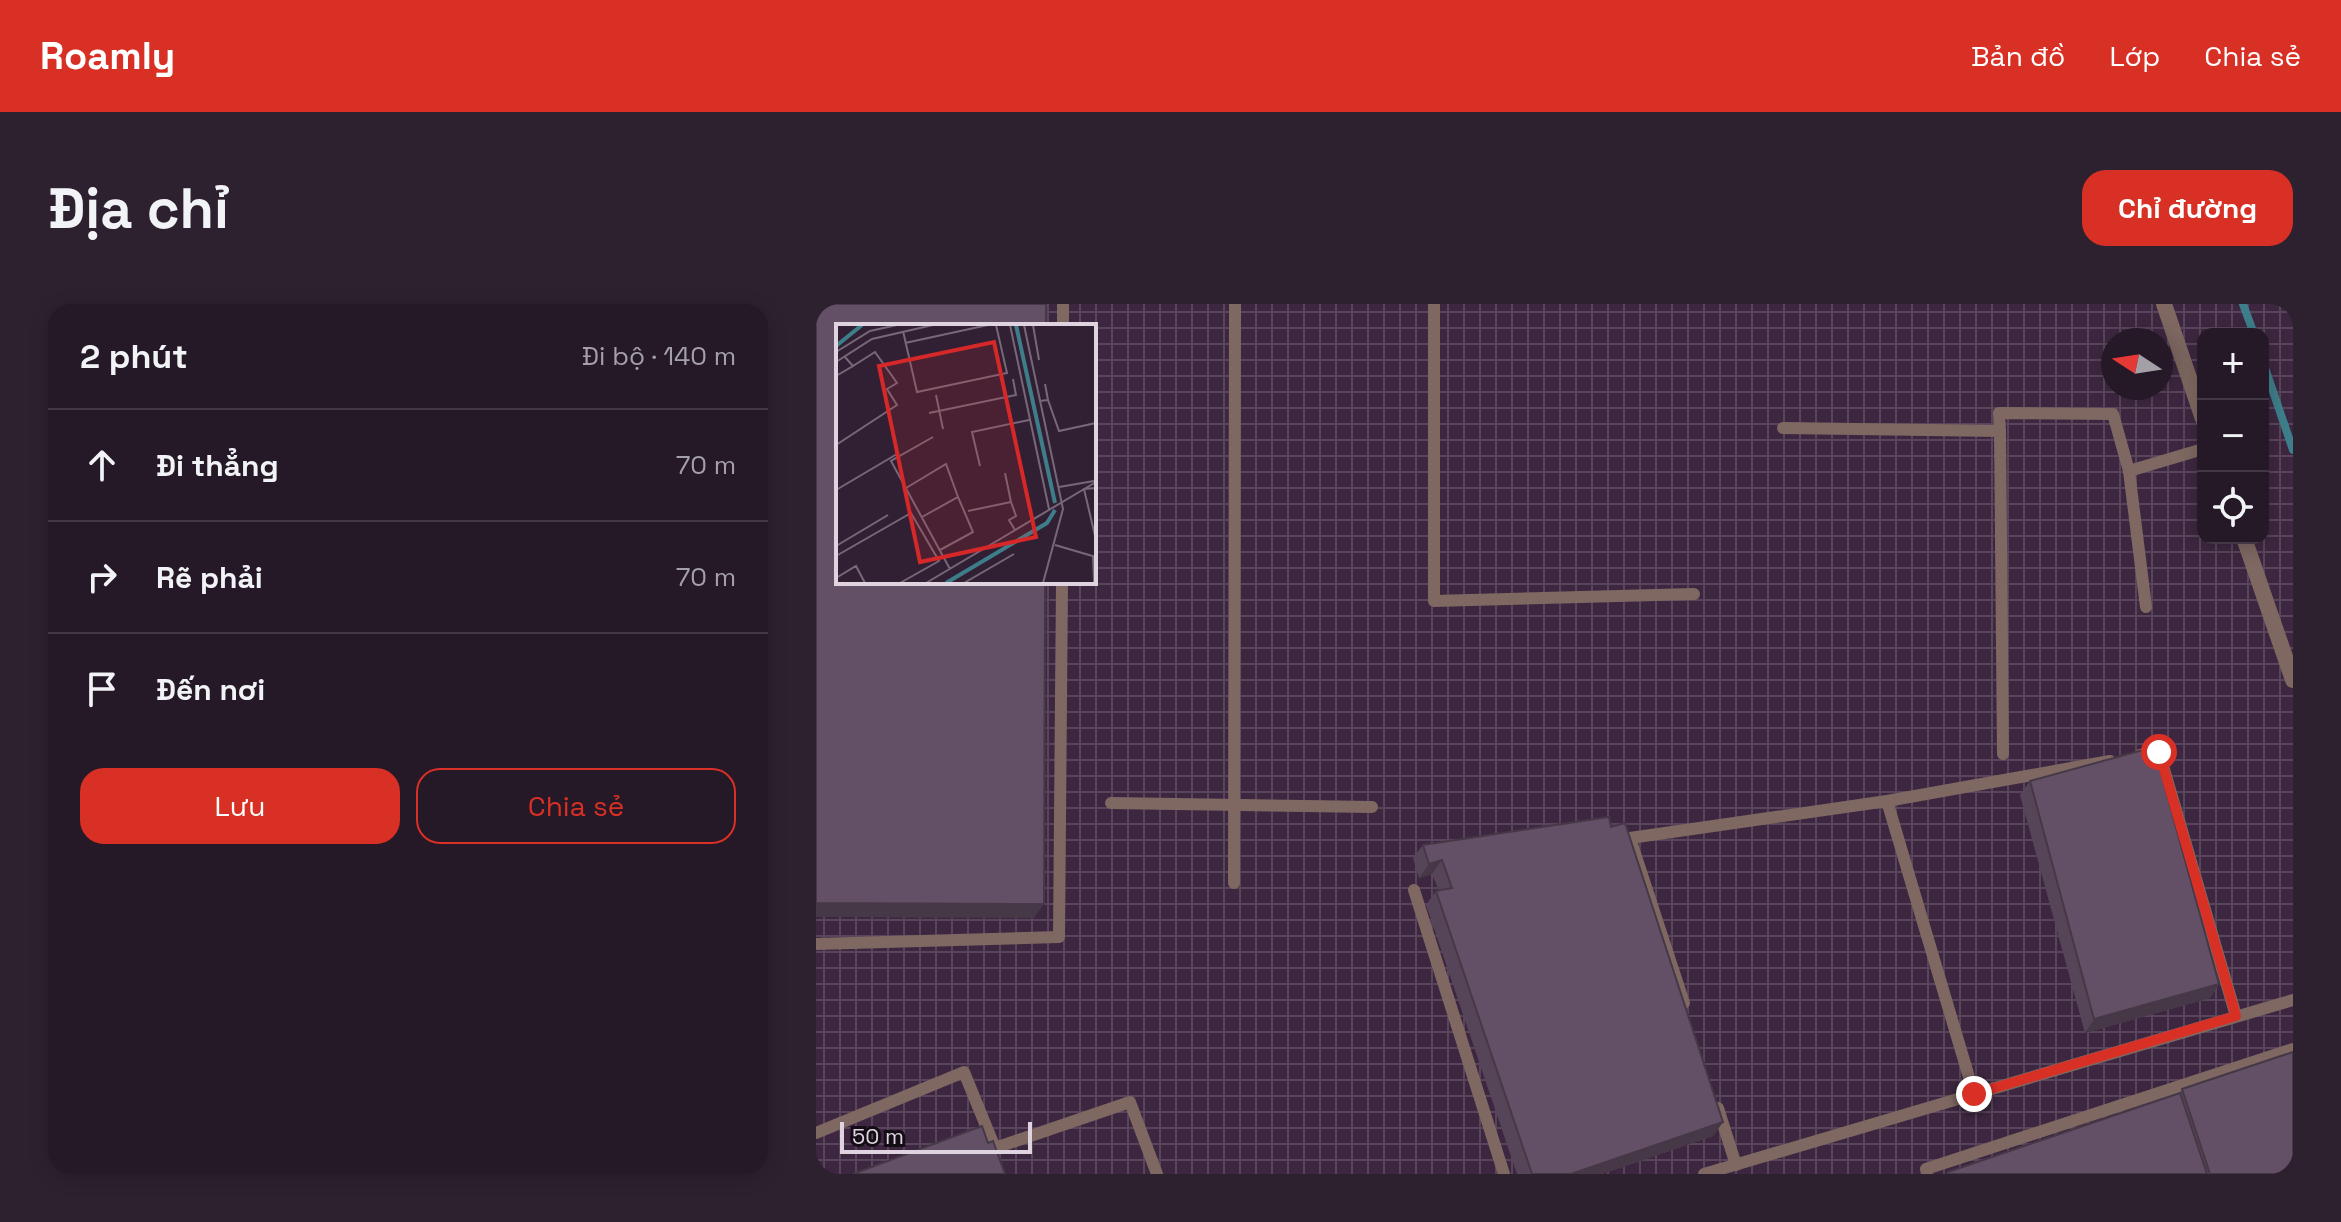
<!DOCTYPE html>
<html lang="vi">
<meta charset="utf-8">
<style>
body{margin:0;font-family:"Space Grotesk",sans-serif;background:#2d212f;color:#f1f3f6}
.controls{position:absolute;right:24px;top:24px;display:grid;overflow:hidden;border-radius:16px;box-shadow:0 4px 20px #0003}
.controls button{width:72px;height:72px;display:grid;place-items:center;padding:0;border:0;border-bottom:2px solid #423744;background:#251827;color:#f1f3f6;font:40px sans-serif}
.compass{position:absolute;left:1285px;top:24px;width:72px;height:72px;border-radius:50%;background:#251827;box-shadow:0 4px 20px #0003;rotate:282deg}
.scale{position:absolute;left:24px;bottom:20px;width:192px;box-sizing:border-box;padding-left:8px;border:4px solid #dfd3e0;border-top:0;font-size:22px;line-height:28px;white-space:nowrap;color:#dfd3e0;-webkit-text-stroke:6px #150d16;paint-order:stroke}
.stop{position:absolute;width:24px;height:24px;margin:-18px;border:6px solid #d93025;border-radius:50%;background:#fff}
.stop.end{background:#d93025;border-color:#fff;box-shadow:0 2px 8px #0008}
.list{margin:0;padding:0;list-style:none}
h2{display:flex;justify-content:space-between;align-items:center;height:104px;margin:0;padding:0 32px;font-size:34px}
h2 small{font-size:26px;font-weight:400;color:#a3a0a7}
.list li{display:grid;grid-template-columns:52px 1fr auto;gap:24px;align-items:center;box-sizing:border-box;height:112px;padding:0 32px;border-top:2px solid #423744}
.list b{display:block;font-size:30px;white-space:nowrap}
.list em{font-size:26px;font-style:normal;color:#a3a0a7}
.actions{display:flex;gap:16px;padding:24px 32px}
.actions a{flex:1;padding:18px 0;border:2px solid #d93025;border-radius:24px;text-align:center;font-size:28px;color:#d93025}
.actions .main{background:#d93025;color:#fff}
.icon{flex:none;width:44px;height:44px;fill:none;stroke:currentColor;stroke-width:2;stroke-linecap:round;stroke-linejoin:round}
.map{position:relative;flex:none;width:1477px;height:870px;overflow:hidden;border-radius:24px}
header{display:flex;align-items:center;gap:48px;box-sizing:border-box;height:112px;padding:0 40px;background:#d93025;color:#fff}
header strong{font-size:38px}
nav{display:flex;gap:44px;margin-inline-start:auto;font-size:28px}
.intro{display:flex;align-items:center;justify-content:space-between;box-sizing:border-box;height:192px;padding:0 48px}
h1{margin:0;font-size:56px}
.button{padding:20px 36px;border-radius:24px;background:#d93025;color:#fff;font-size:28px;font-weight:700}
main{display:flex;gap:48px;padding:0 48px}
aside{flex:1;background:#251827;border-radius:24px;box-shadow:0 4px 20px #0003}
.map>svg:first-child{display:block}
.industrial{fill:url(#industrial-grid);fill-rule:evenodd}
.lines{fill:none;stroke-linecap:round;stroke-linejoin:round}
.stream{stroke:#3e7e8b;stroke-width:8}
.service{stroke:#7f6862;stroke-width:12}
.minor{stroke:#7f6862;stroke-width:16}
.wall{fill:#564558}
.shaded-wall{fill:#463847}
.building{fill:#645066;stroke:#463847;stroke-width:2}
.route{stroke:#d93025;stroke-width:10}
.inset-river{fill:none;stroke:#3e7e8b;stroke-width:4}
.inset-road{fill:none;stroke:#776879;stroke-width:2}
.view{fill:#d62828;fill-opacity:0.15;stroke:#d62828;stroke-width:4}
.inset-edge{fill:none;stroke:#dfd3e0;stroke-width:4}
</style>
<header>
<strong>Roamly</strong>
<nav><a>Bản đồ</a><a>Lớp</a><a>Chia sẻ</a></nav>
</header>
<div class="intro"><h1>Địa chỉ</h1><a class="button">Chỉ đường</a></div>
<main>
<aside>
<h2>2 phút<small>Đi bộ · 140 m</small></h2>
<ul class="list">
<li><svg class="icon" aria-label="ahead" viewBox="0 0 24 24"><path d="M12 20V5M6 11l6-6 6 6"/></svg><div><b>Đi thẳng</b></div><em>70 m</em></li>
<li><svg class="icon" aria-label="right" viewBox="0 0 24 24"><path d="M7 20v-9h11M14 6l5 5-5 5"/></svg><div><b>Rẽ phải</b></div><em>70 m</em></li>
<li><svg class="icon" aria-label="arrive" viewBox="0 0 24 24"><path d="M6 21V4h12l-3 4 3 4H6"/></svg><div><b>Đến nơi</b></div></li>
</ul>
<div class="actions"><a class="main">Lưu</a><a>Chia sẻ</a></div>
</aside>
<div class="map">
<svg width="1477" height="870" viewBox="0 0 1477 870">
<defs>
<pattern id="industrial-grid" width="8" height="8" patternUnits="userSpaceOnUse" patternTransform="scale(2)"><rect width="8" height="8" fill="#3d2740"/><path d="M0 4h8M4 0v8" fill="none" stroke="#59455b"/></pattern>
</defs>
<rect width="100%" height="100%" fill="#312034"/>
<!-- industrial -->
<path class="industrial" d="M0 0H1477V870H0ZM22 22H278V278H22ZM1387 30H1447V234H1387ZM1297 36H1345V84H1297Z"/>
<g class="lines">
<!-- stream -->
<g class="stream">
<path d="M1427 0 1438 30"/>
<path d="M1447 58 1477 146"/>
</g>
<!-- service -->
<g class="service">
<path d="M618 0V297L878 290"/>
<path d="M247 22V0"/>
<path d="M967 124 1184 127 1187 450"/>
<path d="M1184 127 1183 109 1297 110 1313 167 1387 145"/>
<path d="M1313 167 1330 303"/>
<path d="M1324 451 1343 448 1420 712"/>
<path d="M295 499 556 503"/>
<path d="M418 579 419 0"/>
<path d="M598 586 688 870"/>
<path d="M0 640 243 633 246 278"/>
<path d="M868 699 814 534 1071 497"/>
<path d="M1158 790 1071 497 1294 457"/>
<path d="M902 804 920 861"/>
<path d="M0 829 148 768 179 844 314 798 341 870"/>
<path d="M888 870 1477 696"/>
<path d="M1111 870 1110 865 1477 745"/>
</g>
<!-- minor -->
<g class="minor">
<path d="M1348 0 1387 115"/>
<path d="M1428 234 1477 376"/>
</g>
</g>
<!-- wall -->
<g class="wall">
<path d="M1214 477 1403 680 1394 694 1269 729 1204 491Z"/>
<path d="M795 523 907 818 897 832 786 870H701L610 601 620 587H623L616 570 603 574 597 554 607 541Z"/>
<path d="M1366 785 1477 870H1130L1132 868 1363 790Z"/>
</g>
<!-- shaded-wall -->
<g class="shaded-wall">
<path d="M626 556 616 570 603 574 613 560Z"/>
<path d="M0 599 228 600 218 614 0 613Z"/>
<path d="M1403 680 1394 694 1269 729 1278 715Z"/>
<path d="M907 818 897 832 786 870H755Z"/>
</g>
<!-- building -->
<g class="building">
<path d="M0 0H230V22H22V278H229L228 600 0 599Z"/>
<path d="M1338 443 1403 680 1278 715 1214 477Z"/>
<path d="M793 513 795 523 809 519 907 818 755 870H716L620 587 636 584 626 556 613 560 607 541Z"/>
<path d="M1477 748V870H1394L1366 785Z"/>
<path d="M1364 789 1391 870H1132V868Z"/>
<path d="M166 822 172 839 177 837 189 870H37Z"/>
</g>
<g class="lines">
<!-- route -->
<path class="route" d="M1158 790 1420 712 1343 448"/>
</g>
<!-- overview -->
<g transform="translate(20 20)">
<rect width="260" height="260" fill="#312034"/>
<path class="inset-river" d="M180 1 219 179M0 22 26 1M110 259 211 199 219 186"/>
<path class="inset-road" d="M174 1 213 185M188 1 227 185 207 259M197 1 203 36M67 7 81 68 171 49 160 1M69 19 152 1M0 28 34 7 61 1M0 38 36 15 97 1M0 52 17 42 8 32M100 71 107 105M212 76 223 107 260 99M204 77 212 76 209 60M93 89 180 71 177 55M97 113 55 137 114 245M0 121 61 81 51 65 61 59 39 28 17 42M144 142 136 108 193 96M223 163 258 157M70 164 110 140 122 173M260 164 248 165 260 216M0 166 61 130M175 178 180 192 173 196 179 206M132 187 175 178 169 149M86 193 122 173 137 208 104 226M219 221 260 233M0 222 52 191M0 232 75 189 103 237 64 259M257 233 258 258M0 254 20 242 29 259M90 259 260 158M128 259 178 230"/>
<path class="view" d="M158 18 200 213 84 238 43 42Z"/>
<rect width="260" height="260" class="inset-edge"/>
</g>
</svg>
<div class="controls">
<button>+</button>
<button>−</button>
<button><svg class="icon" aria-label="locate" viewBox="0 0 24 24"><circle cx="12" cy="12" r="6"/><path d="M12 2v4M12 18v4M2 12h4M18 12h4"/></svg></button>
</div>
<svg class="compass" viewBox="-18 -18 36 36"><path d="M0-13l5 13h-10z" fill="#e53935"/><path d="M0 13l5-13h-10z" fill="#a3a0a7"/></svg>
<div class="scale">50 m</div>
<div class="stop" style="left:1343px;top:448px"></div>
<div class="stop end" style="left:1158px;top:790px"></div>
</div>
</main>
